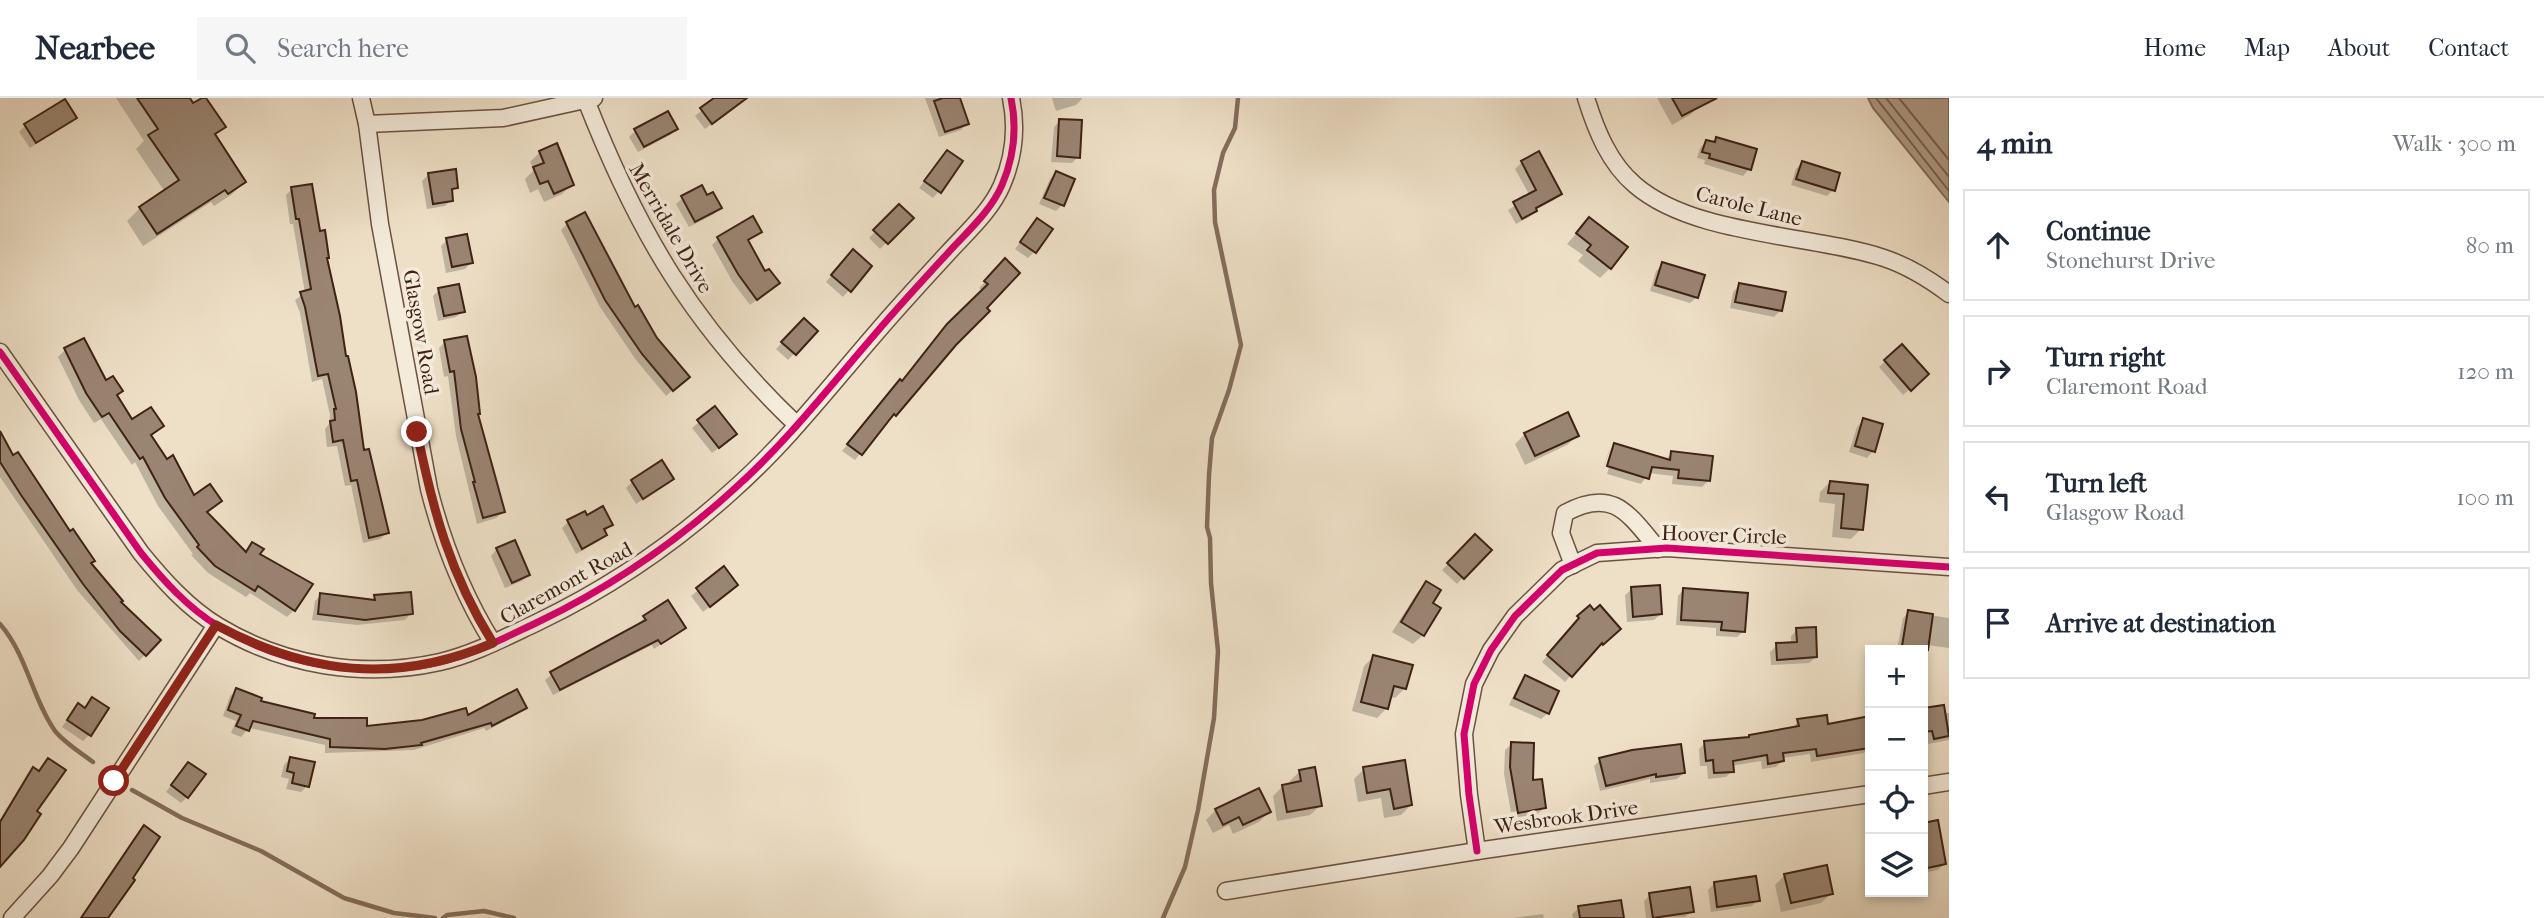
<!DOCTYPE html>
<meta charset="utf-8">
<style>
body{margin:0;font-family:"IM FELL French Canon",serif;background:#f6f6f7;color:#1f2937}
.controls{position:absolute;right:21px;bottom:21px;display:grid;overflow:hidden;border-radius:0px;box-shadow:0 4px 10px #0003}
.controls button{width:63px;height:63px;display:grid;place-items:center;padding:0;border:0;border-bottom:2px solid #e0e1e3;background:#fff;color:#1f2937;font:35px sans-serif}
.stop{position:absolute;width:21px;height:21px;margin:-16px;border:5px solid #8f2418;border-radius:50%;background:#fff}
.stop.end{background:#8f2418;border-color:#fff;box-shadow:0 2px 7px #0008}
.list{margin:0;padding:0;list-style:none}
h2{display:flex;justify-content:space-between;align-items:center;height:91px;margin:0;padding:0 28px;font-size:30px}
h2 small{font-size:23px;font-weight:400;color:#747a83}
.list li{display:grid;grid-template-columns:46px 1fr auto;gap:21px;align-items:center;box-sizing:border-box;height:112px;margin:0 14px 14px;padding:0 14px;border:2px solid #e0e1e3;border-radius:0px}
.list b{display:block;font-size:26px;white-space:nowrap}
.list p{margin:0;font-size:23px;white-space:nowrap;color:#747a83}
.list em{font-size:23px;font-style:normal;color:#747a83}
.icon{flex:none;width:38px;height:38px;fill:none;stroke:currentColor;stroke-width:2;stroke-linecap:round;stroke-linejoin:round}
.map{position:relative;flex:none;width:1949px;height:820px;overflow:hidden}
header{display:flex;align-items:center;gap:42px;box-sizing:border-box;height:98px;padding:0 35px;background:#fff;border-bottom:2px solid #e0e1e3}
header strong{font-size:33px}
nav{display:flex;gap:38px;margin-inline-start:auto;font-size:24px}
.search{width:490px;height:63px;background:#f6f6f7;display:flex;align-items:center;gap:18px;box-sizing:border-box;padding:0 24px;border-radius:0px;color:#747a83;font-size:26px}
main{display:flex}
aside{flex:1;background:#fff}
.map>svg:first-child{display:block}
.water{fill:#b29f8a;stroke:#846d5b;stroke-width:2}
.shadow{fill:#0003}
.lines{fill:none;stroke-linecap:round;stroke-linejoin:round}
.shore{stroke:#786050;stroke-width:2}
.stream{stroke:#846d5b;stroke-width:4.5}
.building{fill:#9a8572;stroke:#3f2215;stroke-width:2}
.minor-casing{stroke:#6b5242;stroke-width:19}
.minor{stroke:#f4ebdb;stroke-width:16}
.cycleway-casing{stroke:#f4ebdb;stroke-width:11}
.cycleway{stroke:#d6006c;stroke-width:7}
.route{stroke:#8f2418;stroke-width:9}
.labels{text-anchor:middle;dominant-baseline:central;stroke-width:7;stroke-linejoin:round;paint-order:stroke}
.street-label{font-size:21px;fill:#3f2215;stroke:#f4ebdb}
</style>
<header>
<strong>Nearbee</strong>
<div class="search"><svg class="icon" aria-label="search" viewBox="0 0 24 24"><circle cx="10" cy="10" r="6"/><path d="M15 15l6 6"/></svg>Search here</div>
<nav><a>Home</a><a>Map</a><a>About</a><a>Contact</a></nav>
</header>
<main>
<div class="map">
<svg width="1949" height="820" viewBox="0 0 1949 820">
<rect width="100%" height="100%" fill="#eee0c7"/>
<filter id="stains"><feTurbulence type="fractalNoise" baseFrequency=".00286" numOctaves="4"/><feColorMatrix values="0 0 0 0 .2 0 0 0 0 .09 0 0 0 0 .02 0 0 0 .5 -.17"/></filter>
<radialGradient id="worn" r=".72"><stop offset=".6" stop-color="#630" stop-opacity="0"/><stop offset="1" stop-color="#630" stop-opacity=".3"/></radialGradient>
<!-- water -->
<path class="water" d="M1868 0H1949V104L1873 10Z"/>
<!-- shadow -->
<g class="shadow">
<path d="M116 0H188L193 8 224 29 214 38 244 84 231 97 214 108 211 104 143 148 127 123 140 110 165 94 136 51 144 43Z"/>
<path d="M717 0H745L705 31 695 18Z"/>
<path d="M925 0H958L967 25 961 32 939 39Z"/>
<path d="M1052 0H1082V1L1076 7 1056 13Z"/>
<path d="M1657 0H1696L1700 7 1690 17 1672 27Z"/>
<path d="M75 20 30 50 19 34 25 28Z"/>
<path d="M1060 23 1078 59 1072 65 1051 64 1054 29Z"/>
<path d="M676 31 670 37 638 54 629 39 636 32Z"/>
<path d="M1717 41 1749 71 1743 78 1704 66 1705 62 1697 60 1700 50 1706 44 1712 45Z"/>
<path d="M540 54 572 86 562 96 544 104 538 91 530 95 525 81 534 72 530 64Z"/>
<path d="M947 54 939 93 933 100 919 90Z"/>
<path d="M1539 55 1560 96 1554 102 1535 112 1529 119 1516 126 1508 112 1530 98 1515 71 1522 64Z"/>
<path d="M1802 65 1833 92 1827 98 1791 87 1796 71Z"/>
<path d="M1056 75 1062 107 1056 113 1039 106 1050 81Z"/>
<path d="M429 76 457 89 450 95 451 102 445 108 427 111 422 83Z"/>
<path d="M292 91 326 161 362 354 387 435 380 441 363 445 351 387 345 388 337 348 327 349 325 331 329 326 330 317 322 281 312 284 300 215 295 202 305 195 293 126H290L286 97Z"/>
<path d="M706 99 720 110 714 116 689 129 676 106 683 100Z"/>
<path d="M899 109 911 120 880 151 869 140Z"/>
<path d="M1589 121 1610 170 1600 180 1578 163 1583 157 1567 146Z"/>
<path d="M1037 122 1034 154 1028 160 1015 151Z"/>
<path d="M567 126 634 212 637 210 657 240 688 279 666 298 636 262 600 209 561 132Z"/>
<path d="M760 134 746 144 765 176 778 185 750 207 732 183 712 147 718 141Z"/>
<path d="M447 142 471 165 465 171 446 175 441 148Z"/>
<path d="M847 160 849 192 843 199 826 184Z"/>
<path d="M1005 163 954 246 895 317 889 323 887 322 855 362 842 353 894 289 901 284 983 193 979 190Z"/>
<path d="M1663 166 1697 199 1690 205 1650 193 1656 173Z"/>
<path d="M1740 187 1780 213 1774 219 1730 210 1733 194Z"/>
<path d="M439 192 463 213 456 219 438 223 433 198Z"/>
<path d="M804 222 816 233 788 262 776 251Z"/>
<path d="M445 244 476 317 503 414 496 420 477 426 456 338 448 278 444 279 439 250Z"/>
<path d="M1902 248 1920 282 1903 297 1879 269Z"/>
<path d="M65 252 115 298 132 324 149 338 194 399 220 403 205 415 245 453 253 446 294 512 287 519 250 495 246 499 208 475 191 457 193 456 158 408 135 364 132 367 101 321 94 325 79 302 58 259Z"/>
<path d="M1864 322 1873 353 1867 360 1849 354 1857 329Z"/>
<path d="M699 324 729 342 712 355 692 330Z"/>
<path d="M0 336 12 360 119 504 159 542 139 563 77 492 0 379Z"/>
<path d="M1525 336 1577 338 1567 347 1525 367 1515 346Z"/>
<path d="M1615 347 1665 362 1672 355 1708 383 1702 389 1672 386 1673 378 1649 375 1641 386 1607 376 1614 352H1610L1602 374 1609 353Z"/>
<path d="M672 381 636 406 626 390 632 384Z"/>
<path d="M1830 384 1866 388 1861 431 1851 441 1832 439 1835 406 1819 404 1820 394Z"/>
<path d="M586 419 611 426 599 443 576 456 562 430 568 424Z"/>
<path d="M1475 438 1489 452 1457 486 1442 472Z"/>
<path d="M497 451 528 477 522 483 505 490 491 458Z"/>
<path d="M724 471 730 493 703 514 691 498Z"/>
<path d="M1426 485 1431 506 1423 537 1413 546 1392 534 1417 495Z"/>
<path d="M1632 491 1661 516 1654 522 1627 524 1625 497Z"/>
<path d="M1684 491 1744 533 1737 539 1716 538V530L1676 527 1678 498Z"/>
<path d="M321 497 371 503 375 499 411 515 405 522 357 527 312 522 315 503Z"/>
<path d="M1590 510 1619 531 1596 552 1595 551 1565 584 1542 564 1574 527 1572 526Z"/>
<path d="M1909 514 1949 520V550L1927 547 1923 554V552H1897L1903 520Z"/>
<path d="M644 520 684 530 654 551 652 547 553 597 545 582 552 576 639 528 638 526Z"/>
<path d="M1797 532 1816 559 1809 565 1771 567 1770 554 1777 547 1791 546V538Z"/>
<path d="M1374 558 1405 590 1395 600 1390 599 1387 610 1377 620 1352 613 1364 568Z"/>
<path d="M1525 580 1548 615 1541 621 1509 607 1519 586Z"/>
<path d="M237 592 258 605 312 621 365 630 467 620 524 610 518 616 486 633 484 630 414 652 325 655V647L249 630 241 639 231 635 236 623 223 618 230 598Z"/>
<path d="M92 601 89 637 83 643 62 629 78 607 84 611Z"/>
<path d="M1943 609 1944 615H1949V642L1928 646 1927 638 1923 639V612Z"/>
<path d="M1870 620V649L1864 655 1811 664 1810 656 1782 660V663L1776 669 1762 671 1761 663 1731 668 1732 673 1726 679 1708 681 1707 668H1700L1699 651 1705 645 1748 641 1792 631 1798 623 1827 628Z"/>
<path d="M1512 646 1544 710 1537 716 1512 720 1511 717 1539 713V710L1511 714 1504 676 1505 652Z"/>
<path d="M290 660 307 688 301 694 286 691 289 681 281 679 284 667Z"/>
<path d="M48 662 0 767V722L27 678 33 672 38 675Z"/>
<path d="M1600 662 1684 675 1677 681 1650 685V681L1600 693 1594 668Z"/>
<path d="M1403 664 1411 707 1401 717 1384 720 1381 700 1358 704 1354 681 1364 671Z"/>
<path d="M182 672 187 699 181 705 166 694Z"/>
<path d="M1300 673 1320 708 1310 717 1277 723 1273 698 1283 688 1290 687V683Z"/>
<path d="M1216 712 1269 714 1259 724 1233 736 1229 727 1213 735 1206 722Z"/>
<path d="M1936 724 1945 766 1938 772 1923 775V727Z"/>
<path d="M1785 777 1831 796 1821 805 1781 814 1775 787Z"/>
<path d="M1714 786 1758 802 1752 808 1711 814 1708 792Z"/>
<path d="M1650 797 1692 813 1685 819 1646 820 1644 803Z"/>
<path d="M1579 810 1622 820H1573L1572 816Z"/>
<path d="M1543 816 1544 820H1511Z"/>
</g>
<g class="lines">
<!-- shore -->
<g class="shore">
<path d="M1876 0 1949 93"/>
<path d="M1886 0 1949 79"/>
<path d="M1899 0 1949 62"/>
</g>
<!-- stream -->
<g class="stream">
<path d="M0 526C27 557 32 600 55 633 65 645 81 655 93 664"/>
<path d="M132 692 182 720 261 753 344 800 394 815 435 820"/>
<path d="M443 820 447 817 484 813 514 820"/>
<path d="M1163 820 1185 769 1198 712 1214 620 1218 553 1211 485 1210 440 1207 429 1209 377 1212 340 1229 292 1241 247 1215 124 1214 92 1223 55 1235 30 1238 0"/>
</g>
</g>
<!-- building -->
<g class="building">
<path d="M137 0H190L193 5 202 0H206L226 29 215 36 246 84 228 96 225 92 157 136 139 109 179 82 148 37 158 31Z"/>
<path d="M714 0H747L712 26 700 10Z"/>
<path d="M943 0H960L969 26 945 34 934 3Z"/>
<path d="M1672 0H1717L1682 18Z"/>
<path d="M65 1 77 20 36 45 24 26Z"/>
<path d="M668 13 678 31 644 49 634 31Z"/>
<path d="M1059 21 1082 22 1080 60 1057 58Z"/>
<path d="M1716 39 1757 51 1751 72 1709 60 1710 56 1702 54 1706 42 1715 44Z"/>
<path d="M557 45 574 87 554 96 548 83 540 86 533 69 544 65 539 53Z"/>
<path d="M947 52 963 63 941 95 924 83Z"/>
<path d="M1539 53 1562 96 1536 110 1537 113 1522 121 1513 104 1536 92 1521 63Z"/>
<path d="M1802 63 1840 75 1835 93 1796 81Z"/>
<path d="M456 71 458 90 452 91 453 103 433 106 428 75Z"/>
<path d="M1056 73 1075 81 1064 108 1044 100Z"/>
<path d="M312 86 320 133 325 132 329 160H327L340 218 346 258H348L356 294 364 352 369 351 389 435 369 440 357 382 351 383 343 342 333 344 330 323 335 322 334 311H336L328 276 318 278 305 209 300 194 311 191 299 121H296L291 89Z"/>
<path d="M702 87 707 97 713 94 722 110 695 124 681 98Z"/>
<path d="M899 106 914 120 888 146 873 132Z"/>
<path d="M585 114 635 209 638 207 657 240 690 279 673 293 642 256 605 202 566 124Z"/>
<path d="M753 118 762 134 748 142 765 173 769 171 780 185 757 202 738 176 717 139Z"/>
<path d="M1589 119 1628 149 1611 171 1587 152 1591 147 1576 135Z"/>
<path d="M1037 120 1053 131 1036 155 1020 144Z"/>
<path d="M467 136 473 165 452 169 446 140Z"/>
<path d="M853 151 872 168 851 194 831 177Z"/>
<path d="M1005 160 1020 175 987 210 990 213 956 247 896 318 894 316 862 357 847 346 900 281 902 283 947 226 988 186 984 183Z"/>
<path d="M1662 164 1705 177 1698 200 1655 187Z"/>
<path d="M1739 185 1786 194 1782 213 1735 204Z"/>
<path d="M459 186 465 214 444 218 438 190Z"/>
<path d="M804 220 818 233 796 257 781 244Z"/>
<path d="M467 238 476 279 480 316H478L505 414 483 420 473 384H475L461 331 454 273 450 274 444 242Z"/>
<path d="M84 240 106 282 113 278 123 293 117 297 132 321 151 309 164 328 151 337 167 361 173 357 194 397 210 386 222 403 207 414 246 454 252 444 264 451 260 456 313 486 295 513 258 488 255 493 215 468 197 449 199 447 165 400 143 359 140 361 109 315 102 319 86 295 64 250Z"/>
<path d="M1902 246 1929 276 1911 293 1884 262Z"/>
<path d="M715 308 737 336 719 350 697 322Z"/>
<path d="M1568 314 1579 338 1535 358 1524 335Z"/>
<path d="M1863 320 1883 326 1875 354 1855 348Z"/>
<path d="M0 333 13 357 18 354 70 433 73 431 95 463 91 465 123 503 121 504 161 542 146 558 120 533 83 486 21 397 0 364Z"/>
<path d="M1614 345 1670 362 1671 353 1713 358 1710 383 1678 380 1679 372 1652 369 1649 381 1607 368Z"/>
<path d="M662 362 674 381 643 401 631 382Z"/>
<path d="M1830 383 1868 387 1863 432 1841 430 1844 396 1828 395Z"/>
<path d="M603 408 613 427 604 431 607 437 582 451 567 422 585 413 587 417Z"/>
<path d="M1475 436 1492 452 1464 481 1447 465Z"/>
<path d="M515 442 530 477 512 485 496 450Z"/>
<path d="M724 468 738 487 710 509 696 490Z"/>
<path d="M1426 483 1441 492 1433 505 1441 510 1424 538 1401 524Z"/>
<path d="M1660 487 1662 516 1633 519 1631 489Z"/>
<path d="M1683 490 1748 495 1745 534 1721 532 1722 524 1681 522Z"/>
<path d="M411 494 413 516 365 522 318 516 320 495 375 502 374 497Z"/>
<path d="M668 502 686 530 661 546 658 542 560 592 550 574 646 522 643 518Z"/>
<path d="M1590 507 1594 512 1600 507 1621 531 1603 547 1602 545 1572 579 1547 557 1579 520 1577 518Z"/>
<path d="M1908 512 1933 516 1928 552 1902 548Z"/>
<path d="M1816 529 1817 559 1777 562 1776 545 1797 544 1796 530Z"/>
<path d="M1373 557 1413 567 1406 591 1394 588 1388 611 1361 604Z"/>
<path d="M1525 577 1559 593 1549 616 1514 600Z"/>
<path d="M236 590 262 600 261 603 315 616 314 620H367V628L422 622 466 610 468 617 517 591 527 610 492 628 491 625 421 645 422 647 385 651 330 649V641L253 623 249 633 236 628 241 617 228 612Z"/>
<path d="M92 599 109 610 91 638 67 622 78 605 85 610Z"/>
<path d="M1944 607 1949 638 1934 641 1932 633 1923 634V610Z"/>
<path d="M1827 617 1828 626 1870 618V650L1817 658 1816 651 1783 655 1784 663 1768 666 1767 657 1733 663 1734 674 1714 675 1713 662 1706 663 1704 643 1749 639V637L1799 628 1797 621Z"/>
<path d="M1511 644 1534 645 1533 682 1542 681 1546 710 1518 715 1510 669Z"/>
<path d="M1681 646 1685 675 1656 679V676L1606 688 1599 660 1632 652Z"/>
<path d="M290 659 315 664 309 689 292 685 294 675 287 673Z"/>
<path d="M48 660 66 672 37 713 41 716 24 742 0 769V724L33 669 39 673Z"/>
<path d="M1405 662 1412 707 1394 711 1390 691 1367 695 1363 669Z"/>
<path d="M188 664 206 676 188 700 171 687Z"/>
<path d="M1315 669 1322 708 1287 714 1282 687 1301 683 1299 672Z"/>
<path d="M1259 690 1271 714 1243 727 1239 719 1223 727 1215 711Z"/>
<path d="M1938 722 1946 766 1923 771V725Z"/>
<path d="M144 727 160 739 133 780 135 782 108 820H81Z"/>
<path d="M1827 767 1833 796 1791 805 1784 776Z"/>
<path d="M1756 778 1760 803 1717 809 1714 784Z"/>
<path d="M1690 789 1694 814 1653 820 1649 795Z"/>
<path d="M1621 802 1624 820H1580L1578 808Z"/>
</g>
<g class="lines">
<!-- minor casing -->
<g class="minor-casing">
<g id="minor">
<path d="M361 0 367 26 380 126 429 391C443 446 463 497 493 545"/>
<path d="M1586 0C1596 32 1609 65 1635 87 1694 138 1811 136 1884 160 1908 168 1929 181 1949 196"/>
<path d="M586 2C638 135 693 228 797 327"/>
<path d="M367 26 503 20 594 0"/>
<path d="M0 254 141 455C163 482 188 510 218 528 284 568 364 581 440 564 474 556 506 539 538 524 609 490 675 445 733 392 786 345 830 288 876 235 899 208 923 182 947 156 966 135 991 113 1002 87 1014 59 1017 29 1011 0"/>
<path d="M1573 467 1561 435 1565 415C1613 389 1628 415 1658 451"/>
<path d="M1923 688 1949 684"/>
<path d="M1477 753 1469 697 1464 636 1474 586 1491 552 1515 518 1562 472 1597 455 1667 450 1949 469"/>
<path d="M1226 793 1477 753 1870 696"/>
<path d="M12 820 50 778 71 750 216 527"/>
</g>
</g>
<!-- minor -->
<use href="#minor" class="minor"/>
<!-- cycleway casing -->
<g class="cycleway-casing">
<g id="cycleway">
<path d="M0 254 141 455C163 482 188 510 218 528 284 568 364 581 440 564 474 556 506 539 538 524 609 490 675 445 733 392 786 345 830 288 876 235 899 208 923 182 947 156 966 135 991 113 1002 87 1014 59 1017 29 1011 0"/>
<path d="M1477 753 1469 697 1464 636 1474 586 1491 552 1515 518 1562 472 1597 455 1667 450 1949 469"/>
</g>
</g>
<!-- cycleway -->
<use href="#cycleway" class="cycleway"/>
</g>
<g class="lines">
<!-- route -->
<path class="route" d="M114 683 216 527C308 576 395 587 493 545 450 476 433 413 417 334"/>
</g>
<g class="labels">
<!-- street labels -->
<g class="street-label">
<text transform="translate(1749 108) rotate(14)">Carole Lane</text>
<text transform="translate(671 130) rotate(60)">Merridale Drive</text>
<text transform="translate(421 234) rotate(80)">Glasgow Road</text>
<text transform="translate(1724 437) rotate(2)">Hoover Circle</text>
<text transform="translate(566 485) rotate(-29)">Claremont Road</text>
<text transform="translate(1566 719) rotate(-8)">Wesbrook Drive</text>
</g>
</g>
<rect width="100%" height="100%" filter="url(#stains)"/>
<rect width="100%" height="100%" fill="url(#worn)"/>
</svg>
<div class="controls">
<button>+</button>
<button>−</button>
<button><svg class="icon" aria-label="locate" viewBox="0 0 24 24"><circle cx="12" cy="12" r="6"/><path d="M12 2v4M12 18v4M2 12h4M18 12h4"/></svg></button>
<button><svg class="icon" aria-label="layers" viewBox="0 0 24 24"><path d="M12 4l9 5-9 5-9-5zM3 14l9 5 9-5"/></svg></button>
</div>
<div class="stop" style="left:114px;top:683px"></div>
<div class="stop end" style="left:417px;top:334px"></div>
</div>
<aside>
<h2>4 min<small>Walk · 300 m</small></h2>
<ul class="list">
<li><svg class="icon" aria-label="ahead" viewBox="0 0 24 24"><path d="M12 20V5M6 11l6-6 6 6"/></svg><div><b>Continue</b><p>Stonehurst Drive</p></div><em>80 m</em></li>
<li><svg class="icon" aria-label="right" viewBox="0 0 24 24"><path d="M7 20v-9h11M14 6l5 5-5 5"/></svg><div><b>Turn right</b><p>Claremont Road</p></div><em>120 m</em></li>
<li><svg class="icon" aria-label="left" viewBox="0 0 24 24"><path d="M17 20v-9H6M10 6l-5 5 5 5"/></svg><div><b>Turn left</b><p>Glasgow Road</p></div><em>100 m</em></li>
<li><svg class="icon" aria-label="arrive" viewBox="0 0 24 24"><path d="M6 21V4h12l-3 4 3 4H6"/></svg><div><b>Arrive at destination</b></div></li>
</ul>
</aside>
</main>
